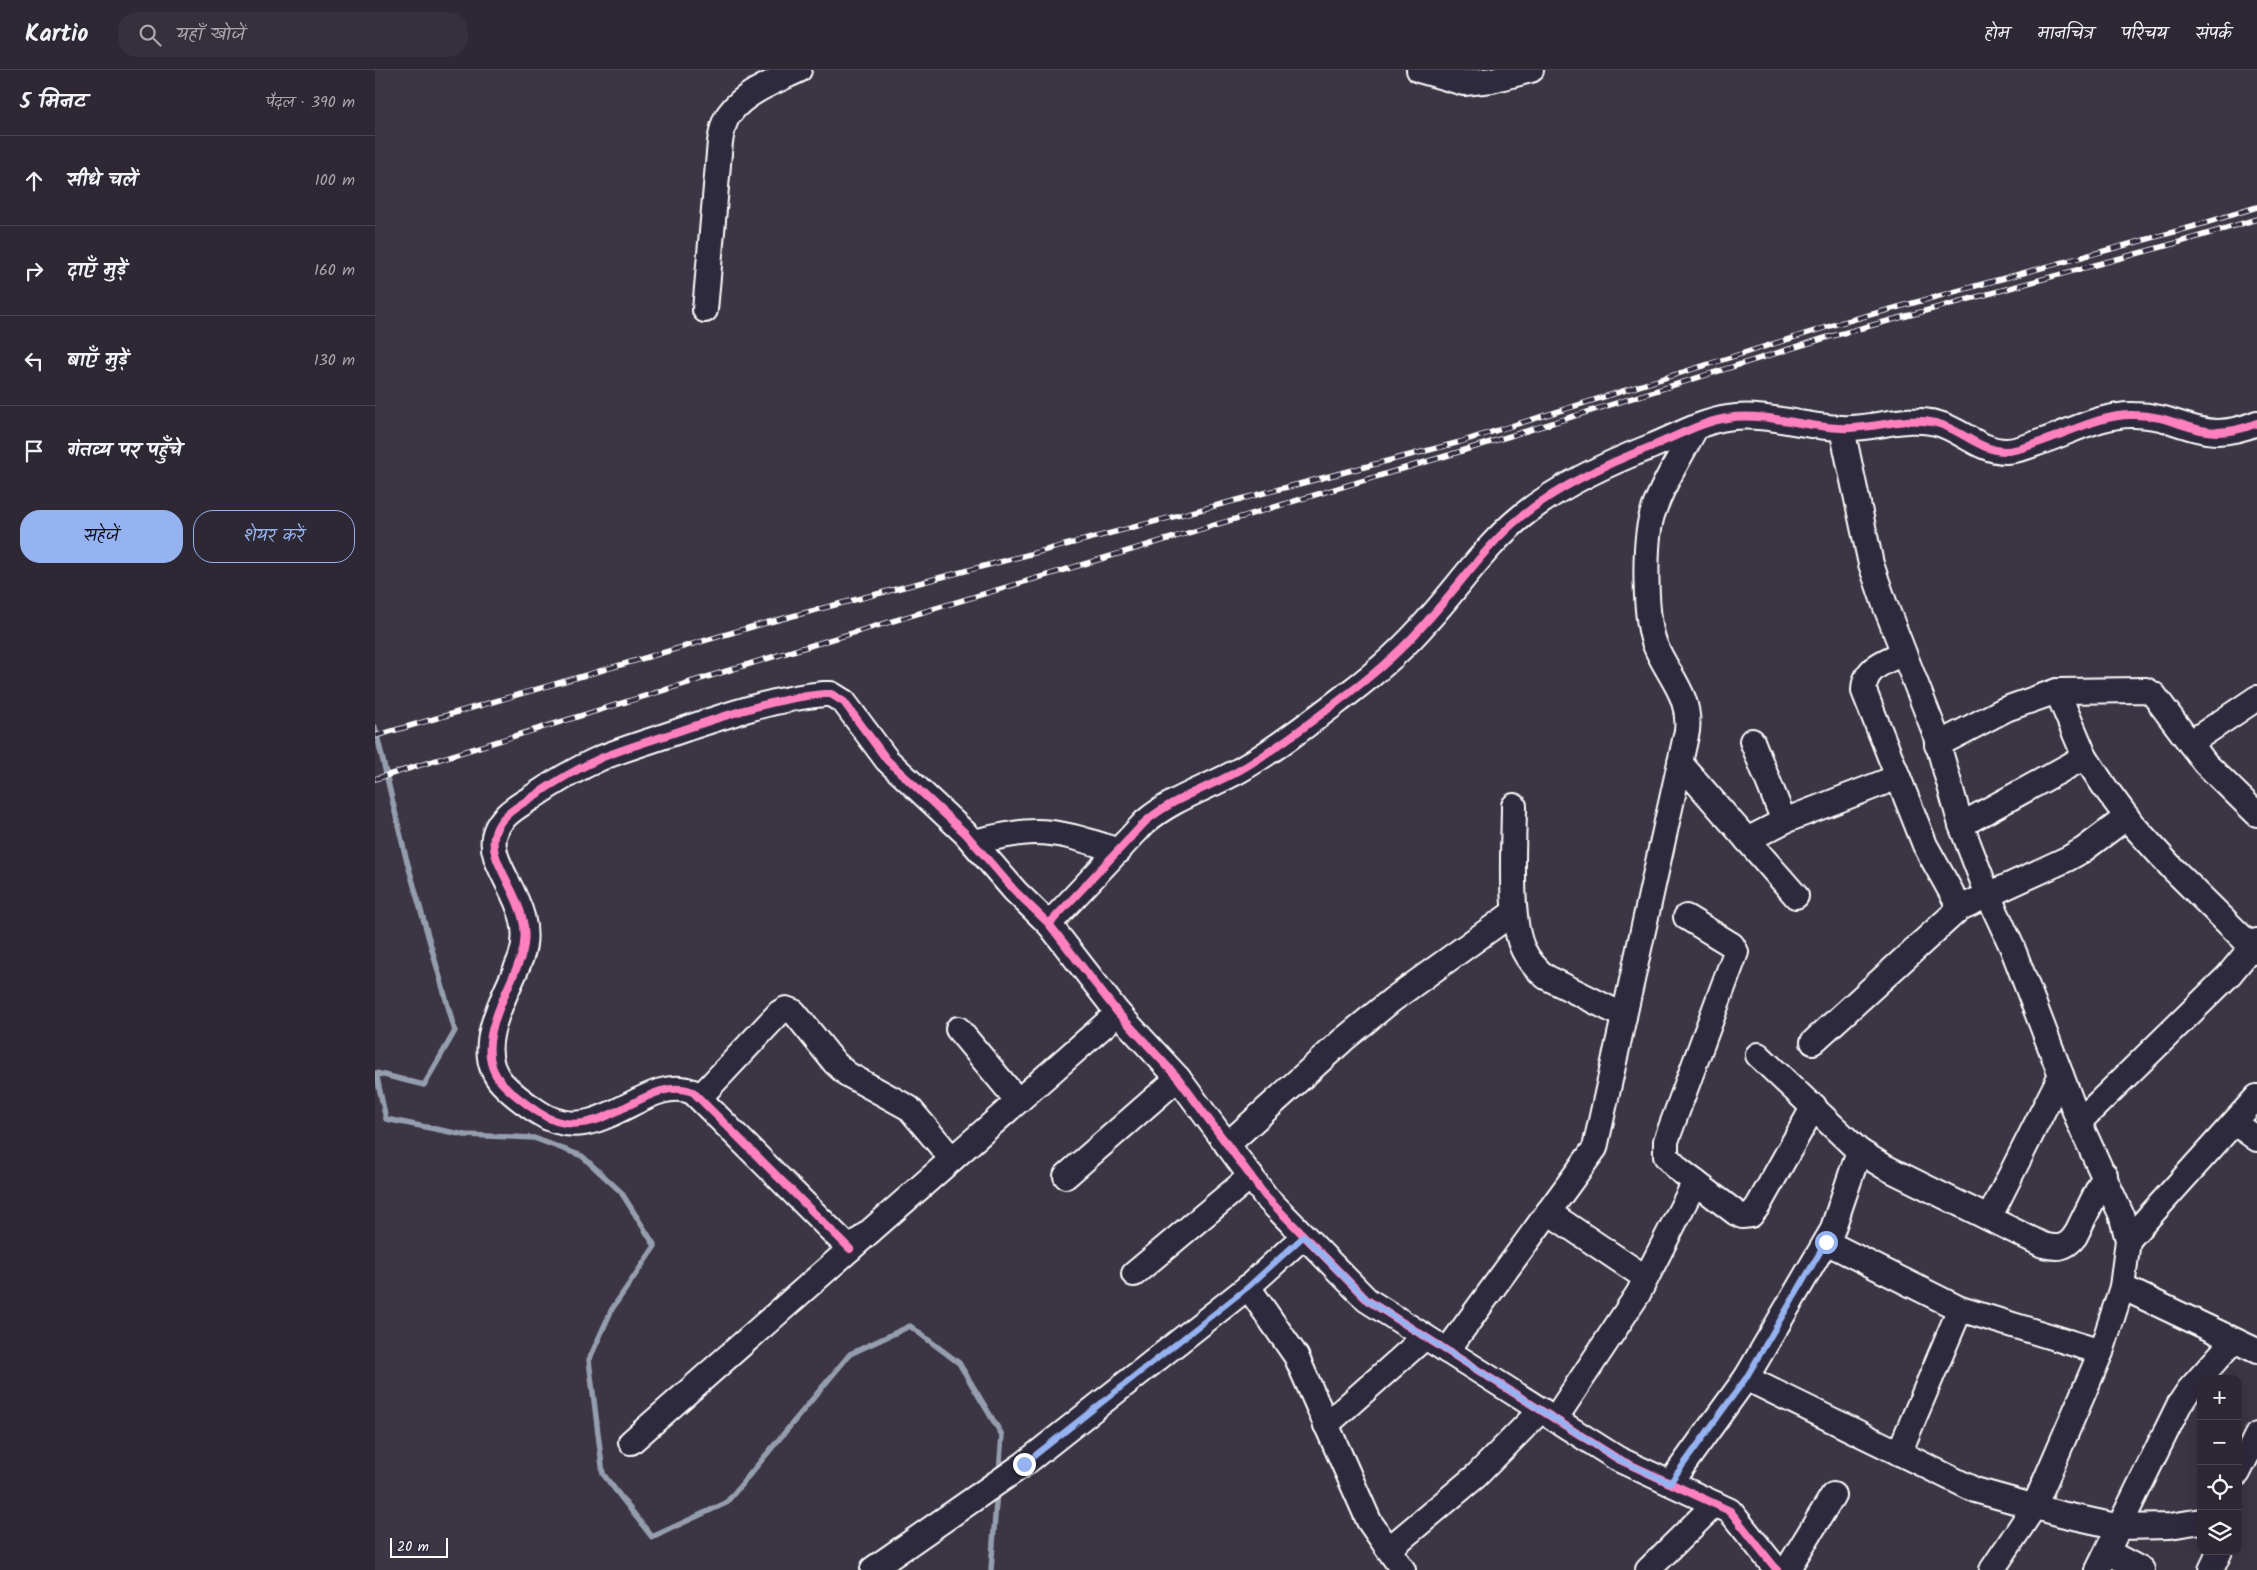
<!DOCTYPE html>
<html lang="hi">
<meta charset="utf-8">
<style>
body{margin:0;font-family:Kalam,"Playpen Sans Deva",sans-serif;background:#35303b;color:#f1f3f6}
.controls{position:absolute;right:15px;bottom:15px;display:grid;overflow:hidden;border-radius:10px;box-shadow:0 5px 20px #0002}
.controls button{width:45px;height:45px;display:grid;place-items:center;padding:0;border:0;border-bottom:1px solid #48444e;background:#2d2833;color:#f1f3f6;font:25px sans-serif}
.scale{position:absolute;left:15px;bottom:12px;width:58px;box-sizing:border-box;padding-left:5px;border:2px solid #fff;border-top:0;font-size:14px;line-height:18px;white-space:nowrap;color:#fff;-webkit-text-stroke:4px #2f2a3d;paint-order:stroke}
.stop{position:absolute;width:15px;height:15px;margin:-11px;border:4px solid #95b2f1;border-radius:50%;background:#fff}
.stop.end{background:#95b2f1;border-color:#fff;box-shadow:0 1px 5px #0008}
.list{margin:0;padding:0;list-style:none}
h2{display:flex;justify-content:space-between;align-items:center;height:65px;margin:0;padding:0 20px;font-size:21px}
h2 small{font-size:16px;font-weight:400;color:#a7a6ac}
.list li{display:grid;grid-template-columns:32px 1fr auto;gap:15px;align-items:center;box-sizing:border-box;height:90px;padding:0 20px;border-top:1px solid #48444e}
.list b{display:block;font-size:19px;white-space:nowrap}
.list em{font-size:16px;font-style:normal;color:#a7a6ac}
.actions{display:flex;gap:10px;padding:15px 20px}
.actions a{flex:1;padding:11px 0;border:1px solid #95b2f1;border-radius:20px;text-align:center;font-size:18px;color:#95b2f1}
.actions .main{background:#95b2f1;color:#111}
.icon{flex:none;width:28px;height:28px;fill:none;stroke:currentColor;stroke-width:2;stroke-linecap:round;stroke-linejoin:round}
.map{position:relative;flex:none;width:1882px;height:1500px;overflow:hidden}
header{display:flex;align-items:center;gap:30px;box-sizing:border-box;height:70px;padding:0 25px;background:#2d2833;border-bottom:1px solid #48444e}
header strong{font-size:24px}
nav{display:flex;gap:28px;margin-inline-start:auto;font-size:18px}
.search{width:350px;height:45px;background:#35303b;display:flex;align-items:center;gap:12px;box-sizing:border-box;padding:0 18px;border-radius:20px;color:#a7a6ac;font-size:19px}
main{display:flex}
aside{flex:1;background:#2d2833}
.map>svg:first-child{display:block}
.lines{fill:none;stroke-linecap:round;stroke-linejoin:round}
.stream{stroke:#959eae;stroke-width:5.5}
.minor-casing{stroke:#fff;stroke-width:28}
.minor{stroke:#2f2a3d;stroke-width:24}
.rail-casing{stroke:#fff;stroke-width:5.5}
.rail{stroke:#2f2a3d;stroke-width:4;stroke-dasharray:11;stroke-linecap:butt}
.cycleway-casing{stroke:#2f2a3d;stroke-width:11}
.cycleway{stroke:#ff80c0;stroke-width:8}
.route{stroke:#95b2f1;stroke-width:6}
</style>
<header>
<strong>Kartio</strong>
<div class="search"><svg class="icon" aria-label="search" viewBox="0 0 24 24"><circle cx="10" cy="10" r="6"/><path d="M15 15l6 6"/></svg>यहाँ खोजें</div>
<nav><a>होम</a><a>मानचित्र</a><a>परिचय</a><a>संपर्क</a></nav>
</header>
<main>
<aside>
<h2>5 मिनट<small>पैदल · 390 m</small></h2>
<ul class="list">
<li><svg class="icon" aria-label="ahead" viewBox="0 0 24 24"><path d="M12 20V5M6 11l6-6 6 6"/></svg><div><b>सीधे चलें</b></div><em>100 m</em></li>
<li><svg class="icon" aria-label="right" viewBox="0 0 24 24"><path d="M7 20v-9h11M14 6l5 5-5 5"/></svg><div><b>दाएँ मुड़ें</b></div><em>160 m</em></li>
<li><svg class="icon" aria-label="left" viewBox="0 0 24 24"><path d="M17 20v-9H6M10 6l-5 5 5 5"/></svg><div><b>बाएँ मुड़ें</b></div><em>130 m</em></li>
<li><svg class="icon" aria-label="arrive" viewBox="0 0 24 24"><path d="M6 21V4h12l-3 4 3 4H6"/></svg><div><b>गंतव्य पर पहुँचे</b></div></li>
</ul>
<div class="actions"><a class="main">सहेजें</a><a>शेयर करें</a></div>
</aside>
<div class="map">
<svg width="1882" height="1500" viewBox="0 0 1882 1500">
<rect width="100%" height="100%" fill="#3c3544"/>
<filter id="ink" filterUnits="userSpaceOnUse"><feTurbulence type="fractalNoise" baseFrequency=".02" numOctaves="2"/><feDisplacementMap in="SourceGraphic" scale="10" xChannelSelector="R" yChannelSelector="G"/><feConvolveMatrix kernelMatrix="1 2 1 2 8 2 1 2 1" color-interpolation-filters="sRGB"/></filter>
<g filter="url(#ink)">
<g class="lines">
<!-- stream -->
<g class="stream">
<path d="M0 657 30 784 80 961 49 1015 1 1003 11 1049 90 1065 159 1068 207 1086 246 1122 280 1176 237 1239 214 1290 228 1404 277 1467 351 1433 475 1284 535 1256 584 1293 627 1365 624 1403"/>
<path d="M616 1500 622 1420"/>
</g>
<!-- minor casing -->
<g class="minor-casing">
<g id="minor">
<path d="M1044 0 1089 13 1117 10 1156 0"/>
<path d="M330 240 345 72C347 62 348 51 355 43 370 22 401 11 424 0"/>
<path d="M1467 359 1496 494 1510 535 1559 660 1586 755 1613 825 1637 877 1704 1052 1746 1144 1753 1170 1747 1217 1726 1282 1659 1437 1617 1500"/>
<path d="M1528 583C1510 592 1489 597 1489 621L1550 775 1585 838"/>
<path d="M1682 621 1710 687 1729 716 1757 754 1798 799 1882 882"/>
<path d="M1377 671 1409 751"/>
<path d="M1815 673 1882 628"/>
<path d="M1562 675 1631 639 1682 621 1771 620 1779 625 1830 693 1882 744"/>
<path d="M1305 693 1421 826"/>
<path d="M1139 736C1139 771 1133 852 1149 881 1154 891 1162 900 1171 907L1249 946"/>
<path d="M1586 755 1710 687"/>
<path d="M1372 770 1409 751 1523 707"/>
<path d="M598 772C618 768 639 762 660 762 689 762 716 772 744 781"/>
<path d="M1311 847 1357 875 1361 882 1291 1071V1086L1303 1099 1361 1143 1367 1146 1376 1145 1383 1136 1439 1036"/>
<path d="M674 854 770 752C798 728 833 718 865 700 900 680 941 648 974 623 1003 601 1030 577 1053 550 1084 516 1111 475 1147 446 1184 416 1231 394 1275 377 1300 367 1326 352 1352 348 1391 342 1428 357 1466 358 1498 360 1530 345 1561 353 1586 359 1604 381 1631 381 1644 381 1656 375 1668 371 1697 361 1728 344 1759 345 1809 345 1824 377 1882 353"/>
<path d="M583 959 643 1031"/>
<path d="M1438 972 1585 838 1692 789 1708 780 1752 747"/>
<path d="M1383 985 1484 1081 1510 1097 1668 1175C1683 1179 1691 1178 1700 1166L1730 1105"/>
<path d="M325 1027 404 943 411 939 419 942 460 993 472 1004 534 1038 577 1089"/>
<path d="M1704 1052 1853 906 1882 871"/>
<path d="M1860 1053 1882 1069"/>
<path d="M852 1075 968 970 1017 930 1139 842"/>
<path d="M691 1106 803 1008"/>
<path d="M1173 1142 1271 1208"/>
<path d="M1614 1148 1686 1005"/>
<path d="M1753 1170 1882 1027"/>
<path d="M1451 1172 1585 1239 1726 1282"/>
<path d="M475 1179 318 1022C269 1002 223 1083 163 1042 151 1034 137 1024 127 1013 95 979 133 923 146 887 164 835 109 797 120 763 125 746 142 737 156 728 178 713 201 699 226 688 253 677 282 669 310 659 355 644 402 628 449 624H456L469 632 512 690 590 763 640 821 674 854 743 943 803 1008 891 1127 992 1230 1243 1389 1355 1441 1402 1500"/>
<path d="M759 1204 876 1106"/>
<path d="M873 1217 921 1286 994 1451 1028 1500"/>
<path d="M1747 1217 1882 1281"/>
<path d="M1072 1281 1220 1078 1312 661C1316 626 1294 607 1281 577 1269 550 1269 473 1277 445 1287 415 1305 387 1320 359"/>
<path d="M1371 1308 1600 1420 1686 1444 1745 1457 1795 1456 1826 1451"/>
<path d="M1180 1349 1263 1224 1320 1112"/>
<path d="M951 1355 1050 1267"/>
<path d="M256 1372 743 943"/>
<path d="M1524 1383 1585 1239"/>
<path d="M1863 1403 1882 1365"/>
<path d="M1295 1413 1371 1308 1457 1161 1484 1081"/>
<path d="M1014 1479 1101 1406 1166 1340"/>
<path d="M1733 1482 1767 1500"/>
<path d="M498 1499 649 1394 873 1217 929 1166"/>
<path d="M1273 1500 1340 1434"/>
<path d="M1412 1500 1458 1425"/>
<path d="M1723 1500 1804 1335 1814 1320 1858 1271"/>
<path d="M1836 1500 1845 1481"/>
</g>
</g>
<!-- minor -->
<use href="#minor" class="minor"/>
<!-- rail casing -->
<g class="rail-casing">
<g id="rail">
<path d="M0 666 387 554 1085 372 1465 253 1817 157 1882 137"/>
<path d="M0 709 394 588 1074 385 1450 268 1805 172 1882 149"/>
</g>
</g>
<!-- rail -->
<use href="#rail" class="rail"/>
<!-- cycleway casing -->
<g class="cycleway-casing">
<g id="cycleway">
<path d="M674 854 770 752C798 728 833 718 865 700 900 680 941 648 974 623 1003 601 1030 577 1053 550 1084 516 1111 475 1147 446 1184 416 1231 394 1275 377 1300 367 1326 352 1352 348 1391 342 1428 357 1466 358 1498 360 1530 345 1561 353 1586 359 1604 381 1631 381 1644 381 1656 375 1668 371 1697 361 1728 344 1759 345 1809 345 1824 377 1882 353"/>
<path d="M475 1179 318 1022C269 1002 223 1083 163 1042 151 1034 137 1024 127 1013 95 979 133 923 146 887 164 835 109 797 120 763 125 746 142 737 156 728 178 713 201 699 226 688 253 677 282 669 310 659 355 644 402 628 449 624H456L469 632 512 690 590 763 640 821 674 854 743 943 803 1008 891 1127 992 1230 1243 1389 1355 1441 1402 1500"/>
</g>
</g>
<!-- cycleway -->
<use href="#cycleway" class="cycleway"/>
</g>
</g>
<g class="lines" filter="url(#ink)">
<!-- route -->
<path class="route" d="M649 1394 873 1217 929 1166 992 1230 1243 1389 1295 1413 1371 1308 1451 1172"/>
</g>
</svg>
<div class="controls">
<button>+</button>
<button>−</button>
<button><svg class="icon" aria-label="locate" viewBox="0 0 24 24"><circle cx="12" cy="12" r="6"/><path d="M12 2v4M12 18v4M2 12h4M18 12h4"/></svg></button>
<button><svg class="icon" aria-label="layers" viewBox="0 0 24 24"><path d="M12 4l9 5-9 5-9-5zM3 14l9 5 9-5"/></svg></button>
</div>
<div class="scale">20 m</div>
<div class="stop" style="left:1451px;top:1172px"></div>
<div class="stop end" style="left:649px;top:1394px"></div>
</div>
</main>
